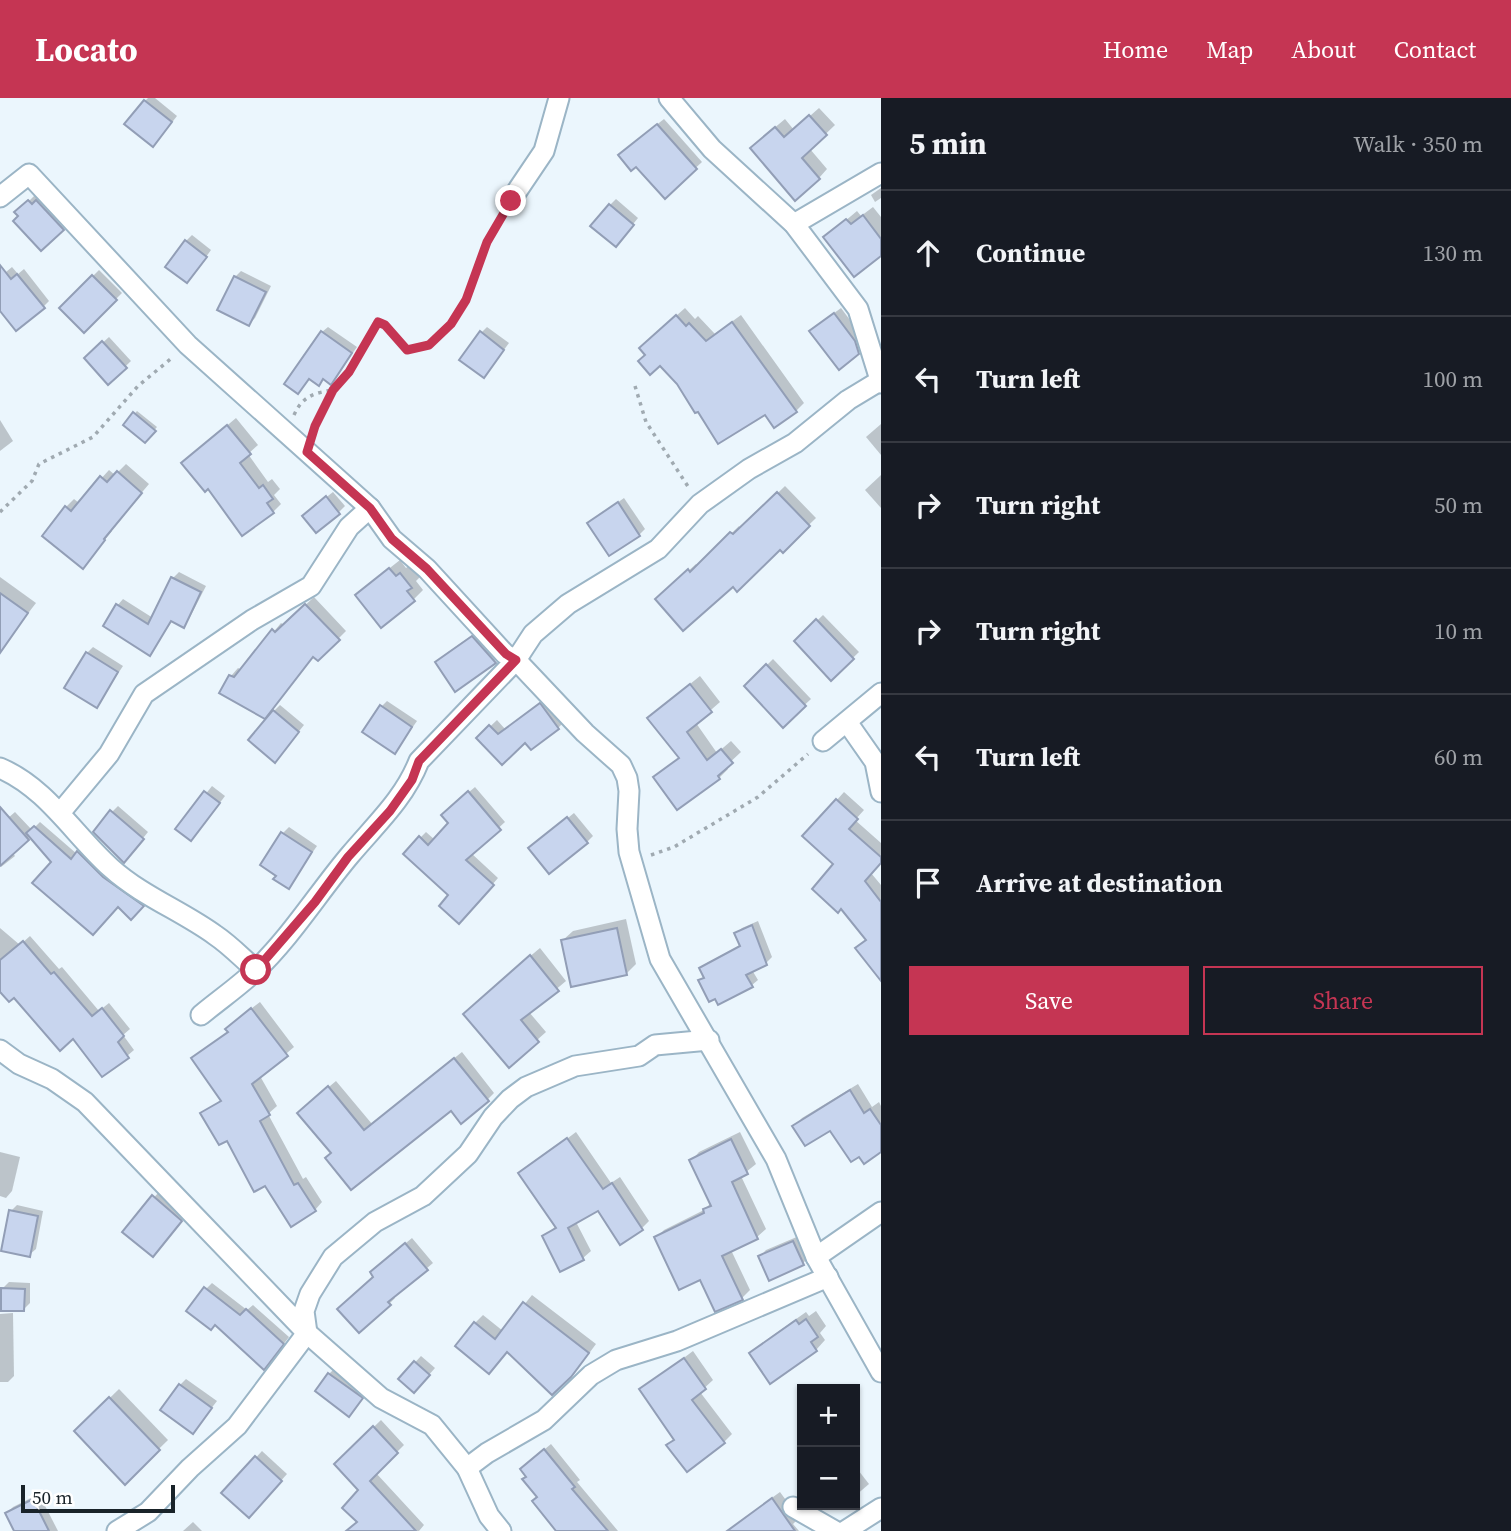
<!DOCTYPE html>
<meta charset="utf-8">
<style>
body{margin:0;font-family:"Source Serif 4",serif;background:#242831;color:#f1f3f6}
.controls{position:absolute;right:21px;bottom:21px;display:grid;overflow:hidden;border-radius:0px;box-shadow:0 2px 5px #0004}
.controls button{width:63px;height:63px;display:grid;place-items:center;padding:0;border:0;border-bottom:2px solid #363941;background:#171b24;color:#f1f3f6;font:35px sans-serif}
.scale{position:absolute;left:21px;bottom:18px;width:154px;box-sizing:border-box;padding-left:7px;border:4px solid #192329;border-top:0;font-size:19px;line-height:24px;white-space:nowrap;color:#192329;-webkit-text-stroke:5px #fff;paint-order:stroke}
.stop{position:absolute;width:21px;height:21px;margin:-16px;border:5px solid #c53553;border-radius:50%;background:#fff}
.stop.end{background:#c53553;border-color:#fff;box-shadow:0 2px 7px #0008}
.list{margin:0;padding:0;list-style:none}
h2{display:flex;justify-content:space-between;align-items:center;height:91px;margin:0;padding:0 28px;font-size:30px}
h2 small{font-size:23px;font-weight:400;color:#9ea1a6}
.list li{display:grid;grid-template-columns:46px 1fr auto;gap:21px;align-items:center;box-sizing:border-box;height:126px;padding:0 28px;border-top:2px solid #363941}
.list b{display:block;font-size:26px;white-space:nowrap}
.list em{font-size:23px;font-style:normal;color:#9ea1a6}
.actions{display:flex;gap:14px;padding:21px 28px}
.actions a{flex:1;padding:16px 0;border:2px solid #c53553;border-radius:0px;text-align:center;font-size:24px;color:#c53553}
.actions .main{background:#c53553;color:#fff}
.icon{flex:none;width:38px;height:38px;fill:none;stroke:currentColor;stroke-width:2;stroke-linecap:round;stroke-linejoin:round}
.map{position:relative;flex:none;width:881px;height:1433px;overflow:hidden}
header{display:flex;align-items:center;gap:42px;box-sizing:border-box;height:98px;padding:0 35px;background:#c53553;color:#fff}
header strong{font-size:33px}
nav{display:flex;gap:38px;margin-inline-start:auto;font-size:24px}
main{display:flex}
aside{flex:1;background:#171b24}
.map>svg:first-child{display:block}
.shadow{fill:#0003}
.building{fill:#c8d5ee;stroke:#929eb6;stroke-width:2}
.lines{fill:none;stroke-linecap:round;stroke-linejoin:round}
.street-casing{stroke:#9bb5c6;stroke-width:23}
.path{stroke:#a0aab1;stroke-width:3.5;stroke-dasharray:3.5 5;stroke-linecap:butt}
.street{stroke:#fff;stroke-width:19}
.route{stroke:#c53553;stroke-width:9}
</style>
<header>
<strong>Locato</strong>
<nav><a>Home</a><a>Map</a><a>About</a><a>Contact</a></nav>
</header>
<main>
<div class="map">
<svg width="881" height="1433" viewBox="0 0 881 1433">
<rect width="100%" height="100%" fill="#ebf6fd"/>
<!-- shadow -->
<g class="shadow">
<path d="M148 0H155L177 18 159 41 145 3Z"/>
<path d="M819 10 835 27 810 51 827 71 819 80 761 41 785 21 794 32Z"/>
<path d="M664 21 702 64 665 98 626 51Z"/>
<path d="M881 90V100L875 104 871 97Z"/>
<path d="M35 97 39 101 43 97 69 125 41 151 20 118 23 109Z"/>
<path d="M616 101 638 120 621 141 610 107Z"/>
<path d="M873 109 881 119V156L826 139 857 113 861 118Z"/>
<path d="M192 137 211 152 193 177 186 143Z"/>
<path d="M12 169 18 176 24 171 49 203 43 209 0 210V179Z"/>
<path d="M99 172 122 195 84 233 61 210Z"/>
<path d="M241 173 271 188 255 220 249 226 235 179Z"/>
<path d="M685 210 695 221 698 218 715 236 741 217 804 305 796 313 765 315 678 285 660 265 647 257 649 242Z"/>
<path d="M841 210 861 237 864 249 858 255 818 227Z"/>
<path d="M328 229 357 249 331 285 324 280 319 285 310 279 322 234Z"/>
<path d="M487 229 509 245 489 272 481 235Z"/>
<path d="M109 239 131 263 108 285 86 260Z"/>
<path d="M137 313 157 329 145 343 125 327Z"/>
<path d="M236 320 258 347 248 356 268 384 272 381 280 391 274 397 281 406 273 414 192 357Z"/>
<path d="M0 322 13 343 0 353Z"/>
<path d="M881 326V357L866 339Z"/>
<path d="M126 366 149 386 110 432 112 433 83 469 66 409 74 401 79 405 109 372 115 377Z"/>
<path d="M881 377V410L865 392Z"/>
<path d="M785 388 816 420 783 452 780 449 733 487 665 494 696 466 698 468 739 428 741 431Z"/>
<path d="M333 394 345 408 339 414 310 412Z"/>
<path d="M624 400 645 431 639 437 589 425Z"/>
<path d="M400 462 406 470 410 467 420 479 416 483 423 492 414 501 367 488Z"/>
<path d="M179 474 206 488 189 521 183 528 173 522 150 556 117 508 123 501 153 520 173 480Z"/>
<path d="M0 479 36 505 6 544 0 539Z"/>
<path d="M314 499 346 533 318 561 314 557 272 611 231 578 238 570 242 572 281 525 284 527Z"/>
<path d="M823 517 859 554 832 580 796 543Z"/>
<path d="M482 530 505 554 456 592 437 564 447 555Z"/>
<path d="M93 549 123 568 96 608 87 555Z"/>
<path d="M773 561 811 601 783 627 746 588Z"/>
<path d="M700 578 720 604 696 625 717 655 731 643 741 654 726 668 728 671 719 680 655 679 680 659 658 612Z"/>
<path d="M547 601 564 624 558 630 526 642 478 640 497 622 505 631Z"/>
<path d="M387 603 417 623 395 654 381 609Z"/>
<path d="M280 607 304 627 275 663 274 613Z"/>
<path d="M212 688 225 698 197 735 178 731Z"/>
<path d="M475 689 505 724 471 755 498 780 465 818 451 797 420 740 426 734 435 742 450 725 449 711Z"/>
<path d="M844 694 864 712 855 722 881 745V764L871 775 881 787V873L836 766 805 738Z"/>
<path d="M118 708 148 734 130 756 112 714Z"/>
<path d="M15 714 32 732 40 724 77 756 84 749 148 802 131 819 118 807 53 764 30 738 12 754 15 758 1 769 0 727Z"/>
<path d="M574 715 593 738 587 744 537 745Z"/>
<path d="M289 729 317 748 288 789 283 735Z"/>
<path d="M626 821 636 866 626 876 563 842 573 833Z"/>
<path d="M758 823 772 859 766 865 752 872 758 882 752 887 700 883 705 878 701 870 707 865 741 847 736 836 742 830Z"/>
<path d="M0 830 20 847 30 838 59 871 62 869 99 913 109 905 130 931 123 937 134 952 127 958 73 938 14 897 0 891Z"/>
<path d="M540 850 566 883 529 914 546 934 509 967 516 870Z"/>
<path d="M260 904 294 949 260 978 277 1008 268 1016 303 1081 306 1079 322 1104 315 1112 265 1085 227 1040 203 1016 222 1001 193 960 229 933 235 923Z"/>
<path d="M462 954 494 995 487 1002 451 1010 333 1054 306 1008 336 983 372 1026Z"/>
<path d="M858 986 872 1009 879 1004 881 1008V1052L830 1031 795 1028 802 1020Z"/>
<path d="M576 1034 611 1085 620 1079 649 1123 642 1130 598 1110 576 1124 591 1153 583 1160 544 1138 556 1128 520 1076Z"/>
<path d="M740 1034 756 1066 741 1078 766 1131 757 1139 731 1152 750 1192 742 1200 701 1180 656 1140 664 1132 704 1112 711 1105 691 1063 699 1054Z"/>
<path d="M0 1054 20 1059 12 1093 6 1100 0 1098Z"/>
<path d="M163 1089 190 1112 162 1148 125 1134Z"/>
<path d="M17 1107 43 1113 36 1151 29 1157 11 1113Z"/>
<path d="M799 1138 809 1159 803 1165 760 1158 766 1152Z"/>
<path d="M412 1140 433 1165 394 1198 395 1200 389 1206 359 1233 378 1168Z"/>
<path d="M9 1184 30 1185V1205L23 1212 3 1190Z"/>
<path d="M212 1185 247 1212 253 1207 289 1239 270 1264 206 1191Z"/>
<path d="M532 1197 596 1246 579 1269 552 1295 508 1252 475 1225 483 1217 503 1233Z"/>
<path d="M816 1213 826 1228 820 1235 825 1242 816 1252 751 1255 761 1246 806 1214 809 1218Z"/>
<path d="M13 1215 14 1278 8 1284H0V1216Z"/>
<path d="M693 1253 713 1282 700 1294 732 1336 724 1344 668 1348 675 1341 641 1292Z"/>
<path d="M421 1258 435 1270 420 1287 400 1281Z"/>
<path d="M335 1270 367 1294 355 1310 329 1276Z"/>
<path d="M186 1281 217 1303 193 1334 180 1287Z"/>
<path d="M119 1291 168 1342 125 1384 76 1333Z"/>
<path d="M381 1322 404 1347 376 1375 424 1427 419 1433H347L359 1423 361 1392 336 1366Z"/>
<path d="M551 1346 580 1382 577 1384 618 1433H556L528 1378V1365Z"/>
<path d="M262 1353 287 1376 255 1412 224 1395Z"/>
<path d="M855 1368 869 1386 855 1398Z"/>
<path d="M780 1394 799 1420 793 1426 799 1433H734L733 1431 740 1423Z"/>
<path d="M39 1396 58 1433H16L7 1415 13 1409Z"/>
<path d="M193 1424 202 1433H183Z"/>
</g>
<!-- building -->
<g class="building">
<path d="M144 2 172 24 153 49 124 26Z"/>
<path d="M809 17 827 37 802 60 820 81 795 103 750 50 775 29 784 39Z"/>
<path d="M657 26 697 71 665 101 636 69 631 73 618 57Z"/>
<path d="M28 102 32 106 36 102 64 132 41 153 13 123 18 118 14 114Z"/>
<path d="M609 106 634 127 616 149 590 128Z"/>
<path d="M863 117 881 141V158L854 179 823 139 846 121 851 126Z"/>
<path d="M185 142 207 159 187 185 165 169Z"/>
<path d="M0 167 11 181 17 176 45 210 16 233 0 213Z"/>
<path d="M92 177 117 202 84 235 59 210Z"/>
<path d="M234 178 266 194 249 228 217 212Z"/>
<path d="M834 215 855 243 859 256 839 272 809 233Z"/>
<path d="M676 217 686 228 689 225 706 243 732 224 797 314 774 330 765 317 718 346 698 314 695 315 677 286 660 268 650 277 638 263 645 257 639 250Z"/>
<path d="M321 233 352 255 331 287 323 281 319 288 309 281 298 296 284 286Z"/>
<path d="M480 233 504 252 484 280 459 262Z"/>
<path d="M102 243 127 270 108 287 84 260Z"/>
<path d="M133 314 156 333 145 345 123 327Z"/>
<path d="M227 327 251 356 240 365 259 390 263 387 273 401 267 405 274 415 242 438 208 391 205 394 181 365Z"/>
<path d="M117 373 142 395 104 441 105 442 83 471 42 438 65 408 71 413 100 378 107 384Z"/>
<path d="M777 394 810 428 783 455 780 452 737 494 733 489 683 533 655 501 688 471 690 474 730 434 733 436Z"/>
<path d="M326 398 340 416 316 435 302 418Z"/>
<path d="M618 404 640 438 609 458 587 425Z"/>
<path d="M389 470 396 478 400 475 412 490 407 493 415 503 381 530 355 497Z"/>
<path d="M171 479 201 494 184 530 171 523 150 558 103 528 116 506 148 526Z"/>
<path d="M0 495 28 515 0 555Z"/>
<path d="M305 506 340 542 318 563 313 559 265 621 219 595 229 577 234 579 272 531 275 534Z"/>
<path d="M816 521 854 561 831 583 794 543Z"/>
<path d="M472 538 496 565 455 594 435 564Z"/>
<path d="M86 554 118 574 97 610 64 590Z"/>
<path d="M766 566 806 608 783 630 744 588Z"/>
<path d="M690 586 712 614 687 634 707 662 721 651 733 665 718 678 720 681 677 712 653 679 679 660 647 620Z"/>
<path d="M540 605 559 631 531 652 525 645 502 667 476 640 489 627 498 636Z"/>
<path d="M380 607 412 629 395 656 362 634Z"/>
<path d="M273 612 299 634 275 665 248 642Z"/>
<path d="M204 693 220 705 191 743 175 731Z"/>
<path d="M468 693 501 732 466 762 494 787 459 826 439 808 448 797 403 756 419 738 428 747 448 725 441 717Z"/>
<path d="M836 701 858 721 849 731 881 759V765L865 783 881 804V883L855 850 866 842 841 811 838 815 812 791 833 766 802 738Z"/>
<path d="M0 709 29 742 0 768Z"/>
<path d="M110 712 144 741 124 765 93 734Z"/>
<path d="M567 719 588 745 549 776 528 750Z"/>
<path d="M34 728 71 761 77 753 103 779 144 808 131 822 118 809 93 837 32 785 51 764 26 735Z"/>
<path d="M281 734 312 754 289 791 273 781 276 778 260 767Z"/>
<path d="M752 827 767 867 746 877 753 889 718 907 715 901 709 904 698 882 704 880 699 870 740 848 734 835Z"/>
<path d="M617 830 627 877 571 889 561 842Z"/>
<path d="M23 843 51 876 54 874 92 918 102 910 124 938 118 944 129 960 102 979 73 941 60 953 14 900 9 904 0 894V862Z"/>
<path d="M530 857 559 893 521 922 539 944 509 970 463 916Z"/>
<path d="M251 910 288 958 252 986 270 1017 260 1023 294 1087 298 1085 316 1113 291 1129 265 1088 254 1094 227 1043 219 1047 200 1015 221 1003 191 960 228 934 225 931Z"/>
<path d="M454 960 489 1003 461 1026 451 1013 351 1092 325 1060 331 1055 297 1015 328 988 364 1032Z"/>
<path d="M850 992 864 1015 870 1011 881 1027V1054L864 1066 859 1059 851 1064 830 1033 805 1048 792 1028Z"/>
<path d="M567 1040 603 1091 612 1085 643 1132 620 1147 598 1113 568 1130 584 1162 560 1174 542 1138 556 1130 518 1075Z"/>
<path d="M731 1041 748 1076 732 1084 758 1141 722 1158 743 1202 715 1214 700 1182 679 1192 654 1139 704 1115 703 1111 711 1108 689 1062Z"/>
<path d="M152 1097 182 1123 153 1159 122 1134Z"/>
<path d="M9 1112 38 1118 30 1159 1 1153Z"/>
<path d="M793 1143 804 1167 769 1183 758 1158Z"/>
<path d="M405 1145 428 1172 388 1204 391 1207 359 1235 337 1211 373 1179 370 1174Z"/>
<path d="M204 1189 240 1217 246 1211 284 1246 264 1272 215 1227 211 1232 186 1213Z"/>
<path d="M1 1190 25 1191 24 1213H1Z"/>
<path d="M523 1204 589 1255 571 1279 552 1297 507 1254 489 1276 455 1248 474 1224 495 1241Z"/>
<path d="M806 1221 818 1239 811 1244 817 1253 770 1286 749 1255 796 1222 799 1226Z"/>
<path d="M684 1260 706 1291 692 1302 725 1345 687 1374 666 1347 674 1342 639 1291Z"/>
<path d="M414 1263 430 1277 414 1295 398 1281Z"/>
<path d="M328 1275 363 1300 349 1319 315 1293Z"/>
<path d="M179 1286 212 1310 193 1336 160 1312Z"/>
<path d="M109 1299 160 1352 125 1387 74 1333Z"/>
<path d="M373 1328 398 1355 370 1383 416 1433H346L357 1424 342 1410 358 1392 334 1366Z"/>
<path d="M544 1351 575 1389 572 1391 608 1433H556L532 1403 537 1399 522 1381 526 1379 520 1371Z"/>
<path d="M255 1358 282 1383 249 1420 221 1395Z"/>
<path d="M772 1400 795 1433H727Z"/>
<path d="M33 1401 49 1433H14L5 1415Z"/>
</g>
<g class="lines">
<!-- street casing -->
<g class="street-casing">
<g id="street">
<path d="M669 0 712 51 794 126 858 211 881 285"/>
<path d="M0 99 29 76 188 247 370 410 392 441 427 471 505 556 516 562 585 635 621 667 627 680 629 693 627 731 629 754 660 861 776 1061 816 1159 881 1274"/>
<path d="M511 102 544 53 559 0"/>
<path d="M794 126 881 75"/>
<path d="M847 624 875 664 881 694"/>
<path d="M823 643 881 595"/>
<path d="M0 670C47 690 74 737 111 770 142 798 182 813 215 837 230 847 242 860 256 872"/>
<path d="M60 715 109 656 144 596 252 522 311 488 349 429 370 410"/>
<path d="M201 917C219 902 238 889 255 873 291 839 318 795 350 757 376 726 404 701 419 663L516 562 533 536 568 506 658 451 700 406 749 371 795 345 848 302 881 282"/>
<path d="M0 952 19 966 52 981 85 1004 307 1235 381 1300 432 1327 467 1370 489 1418 501 1433"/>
<path d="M816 1159 881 1114"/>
<path d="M467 1370 487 1355 544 1322 591 1277 616 1262 677 1243 828 1179"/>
<path d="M793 1409 835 1433"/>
<path d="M117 1433 148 1414 190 1370 237 1328 307 1235 304 1213 310 1196 333 1159 375 1124 423 1098 468 1056 493 1019 510 1001 526 989 575 968 639 958 655 947 709 942"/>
<path d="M845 1433 881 1410"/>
</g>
</g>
<!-- path -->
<g class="path">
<path d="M635 288 646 324 689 390"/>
<path d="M294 317C302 299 313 295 333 292"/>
<path d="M314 333 333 292 349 274 378 224 385 227 407 252 429 247 451 226 466 202 487 144 501 119"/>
<path d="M0 414 32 383 39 366 93 339 138 288 173 259"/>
<path d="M651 757 674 749 758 699 808 656"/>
</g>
<!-- street -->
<use href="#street" class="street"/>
</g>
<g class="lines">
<!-- route -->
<path class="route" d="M256 872 315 804 348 759 390 713 412 682 419 663 516 562 506 556 427 471 392 441 370 410 307 354 315 328 333 292 349 274 378 224 385 227 407 252 429 247 451 226 466 202 487 144 511 103"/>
</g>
</svg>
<div class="controls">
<button>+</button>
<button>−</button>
</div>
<div class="scale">50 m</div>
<div class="stop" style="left:256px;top:872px"></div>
<div class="stop end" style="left:511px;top:103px"></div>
</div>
<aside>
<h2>5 min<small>Walk · 350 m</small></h2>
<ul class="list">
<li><svg class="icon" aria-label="ahead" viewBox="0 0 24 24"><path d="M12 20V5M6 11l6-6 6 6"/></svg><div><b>Continue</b></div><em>130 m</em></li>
<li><svg class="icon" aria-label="left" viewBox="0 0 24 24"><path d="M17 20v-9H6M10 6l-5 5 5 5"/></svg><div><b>Turn left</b></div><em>100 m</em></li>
<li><svg class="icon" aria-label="right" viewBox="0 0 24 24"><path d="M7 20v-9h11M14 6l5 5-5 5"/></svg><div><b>Turn right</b></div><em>50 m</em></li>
<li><svg class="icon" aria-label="right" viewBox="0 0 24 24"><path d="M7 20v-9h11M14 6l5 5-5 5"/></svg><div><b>Turn right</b></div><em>10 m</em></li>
<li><svg class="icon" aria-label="left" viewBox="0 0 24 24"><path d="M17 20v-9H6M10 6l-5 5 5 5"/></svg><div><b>Turn left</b></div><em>60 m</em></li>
<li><svg class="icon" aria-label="arrive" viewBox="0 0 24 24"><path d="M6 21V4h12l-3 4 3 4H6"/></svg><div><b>Arrive at destination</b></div></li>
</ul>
<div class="actions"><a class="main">Save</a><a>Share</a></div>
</aside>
</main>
